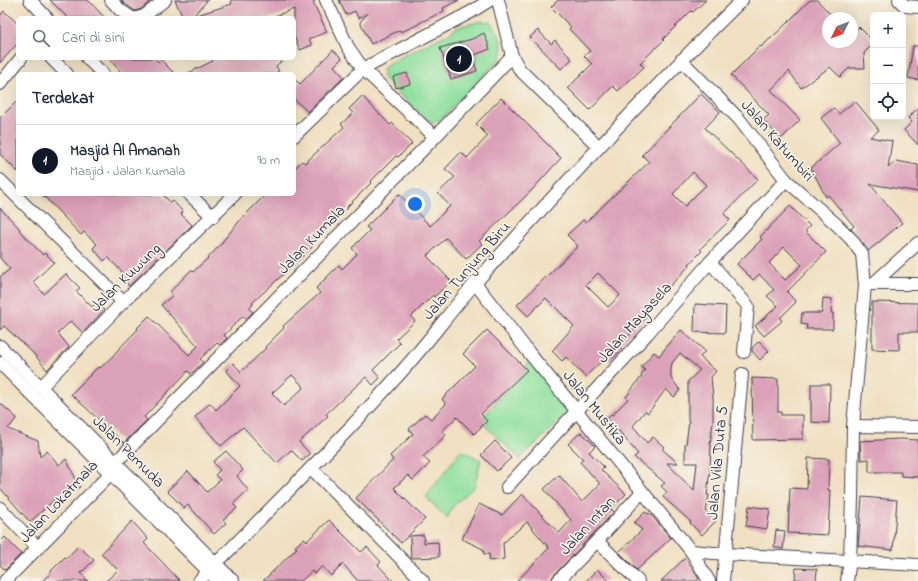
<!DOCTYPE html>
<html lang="id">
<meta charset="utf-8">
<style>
body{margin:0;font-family:"Indie Flower",sans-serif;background:#f6f6f7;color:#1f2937}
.controls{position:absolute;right:12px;top:12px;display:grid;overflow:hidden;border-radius:6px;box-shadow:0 4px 16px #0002}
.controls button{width:36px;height:36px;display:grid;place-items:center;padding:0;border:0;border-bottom:1px solid #e0e1e3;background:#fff;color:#1f2937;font:20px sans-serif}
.compass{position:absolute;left:822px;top:12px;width:36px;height:36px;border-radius:50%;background:#fff;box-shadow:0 4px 16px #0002;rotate:227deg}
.you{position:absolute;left:415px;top:204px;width:14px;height:14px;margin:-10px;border:3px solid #fff;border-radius:50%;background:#1a73e8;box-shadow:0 0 0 6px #1a73e833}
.badge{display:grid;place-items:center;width:26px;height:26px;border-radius:50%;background:#111827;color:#fff;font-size:13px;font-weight:700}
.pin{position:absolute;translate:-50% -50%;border:2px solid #fff;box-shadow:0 1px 4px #0006}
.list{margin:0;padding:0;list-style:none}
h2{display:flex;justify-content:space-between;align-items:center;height:52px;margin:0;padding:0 16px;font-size:17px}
h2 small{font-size:13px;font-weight:400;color:#747a83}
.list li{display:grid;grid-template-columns:26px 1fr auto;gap:12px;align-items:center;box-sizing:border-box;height:72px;padding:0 16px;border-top:1px solid #e0e1e3}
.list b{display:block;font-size:15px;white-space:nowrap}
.list p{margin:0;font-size:13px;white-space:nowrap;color:#747a83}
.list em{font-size:13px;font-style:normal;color:#747a83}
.icon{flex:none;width:22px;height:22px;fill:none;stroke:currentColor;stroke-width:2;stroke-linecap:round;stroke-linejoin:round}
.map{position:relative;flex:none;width:918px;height:581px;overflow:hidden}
.search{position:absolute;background:#fff;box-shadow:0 4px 16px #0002;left:16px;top:16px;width:280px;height:44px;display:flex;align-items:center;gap:10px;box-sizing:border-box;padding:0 14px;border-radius:6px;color:#747a83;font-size:15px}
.panel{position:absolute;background:#fff;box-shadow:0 4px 16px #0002;left:16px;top:72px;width:280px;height:124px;border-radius:6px}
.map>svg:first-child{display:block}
.green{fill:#90e09f;stroke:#59816d}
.building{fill:#dba1b8;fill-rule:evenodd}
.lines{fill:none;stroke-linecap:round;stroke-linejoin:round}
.minor-casing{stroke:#413e4f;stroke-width:14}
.minor{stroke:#fff;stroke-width:12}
.labels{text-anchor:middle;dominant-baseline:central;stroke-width:3.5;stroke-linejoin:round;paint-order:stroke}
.street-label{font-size:16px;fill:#22223b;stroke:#f7f3e8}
</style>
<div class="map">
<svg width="918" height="581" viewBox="0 0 918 581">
<rect width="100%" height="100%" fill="#f7f3e8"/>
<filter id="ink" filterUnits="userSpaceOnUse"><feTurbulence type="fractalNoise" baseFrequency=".025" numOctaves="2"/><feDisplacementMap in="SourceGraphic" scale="8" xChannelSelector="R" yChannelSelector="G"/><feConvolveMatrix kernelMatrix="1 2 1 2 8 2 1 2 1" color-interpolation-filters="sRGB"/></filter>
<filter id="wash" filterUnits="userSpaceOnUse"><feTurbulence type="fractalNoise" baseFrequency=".012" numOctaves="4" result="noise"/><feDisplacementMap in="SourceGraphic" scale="16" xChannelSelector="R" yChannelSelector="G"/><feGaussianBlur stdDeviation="0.9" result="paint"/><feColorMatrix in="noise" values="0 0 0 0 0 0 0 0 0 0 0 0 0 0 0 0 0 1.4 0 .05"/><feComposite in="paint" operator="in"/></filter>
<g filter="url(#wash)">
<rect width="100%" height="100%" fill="#f0e0c1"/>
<!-- green -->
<g class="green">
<path d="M482 21 490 22C499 35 506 44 500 59L439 121 432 123 424 118 383 78V70L387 64 450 33 457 27Z"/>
<path d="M532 359 573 408 520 459 480 421Z"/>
<path d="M461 450 481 460 474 487 453 506 447 519 426 497Z"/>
</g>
<g id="blocks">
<!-- building -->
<g class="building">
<path d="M50 0H88L105 18H68Z"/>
<path d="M121 0H152L141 9 135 11 125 4Z"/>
<path d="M175 0H208L191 18H183Z"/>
<path d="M231 0H316L313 2 327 32 309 39 312 45 300 50 294 36V9L270 18H195L194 16 232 4Z"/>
<path d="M339 0H459L443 8 444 11 419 23V24L401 32 400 30 371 44 360 22 368 13 358 18 355 11 346 15Z"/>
<path d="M558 0H706L693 12 691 11 663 39 664 40 640 63 644 67 618 91 613 86 590 110 568 88 592 64 584 56 590 51 569 29 571 27 551 7Z"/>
<path d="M810 0H817L834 18H828V42H852V34L859 27 873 41V44L864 53 865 68H849L840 77 830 67 801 88 789 71 771 90 800 120 781 139 763 120 769 115 731 75 760 46 761 47 780 30Z"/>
<path d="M4 11 18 24V43L0 63V16Z"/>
<path d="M538 30 551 44 555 40 572 59 561 69 530 37Z"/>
<path d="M484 33 490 49 472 56 477 71 451 79 440 48 472 39Z"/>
<path d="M913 46H918V80L908 78Z"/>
<path d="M333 50 342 58 334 66 344 77 308 112 294 99V79L300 84Z"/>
<path d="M108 58H154L158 62 161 60 175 74H123Z"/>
<path d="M211 58H285L276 66 279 71 273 74H186L213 61Z"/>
<path d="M407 73 410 84 396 88 393 77Z"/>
<path d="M701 94 720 112 705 128 758 179 724 214 730 220 700 249 702 251 689 264 690 265 645 312 648 315 619 346 622 349 610 361 606 357 585 377 566 357 562 361 552 351 574 326 546 298 528 316 517 305 578 246 567 235 583 220 586 222 649 162 642 155ZM693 172 706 185 685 206 673 194ZM598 273 620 295 608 307 586 285Z"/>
<path d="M362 96 390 125 392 123 412 144 398 157 396 156 370 182 371 183 347 207 348 208 312 244 313 246 301 258 252 303 253 304 249 309 253 312 246 319 243 316 224 335 227 338 220 345 217 343 200 359 203 362 191 374 188 371 144 417 147 420 124 443 71 394 98 367 100 368 114 355V354L138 329 137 328 149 316 189 355 198 346 161 305 173 295 170 292 191 270 193 272 207 259 222 243V242L242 218 266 194H294V169L302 161 305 163 344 127 341 124 353 113 349 109Z"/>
<path d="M501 98 561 158 532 190 479 241 482 244 466 259 446 238 427 256 451 281 434 297 433 295 411 317 415 321 396 339 400 343 373 370 380 378 373 385 366 377 326 414 328 416 299 442 310 454 302 461 291 450 277 463 243 427 221 446 195 417 210 403 216 410 240 386 226 370 233 363 241 372 266 348 265 347 284 328 283 326 320 293 316 288 339 265 342 269 357 254 352 248 370 230 366 227 399 194 430 226 450 206 438 193 455 177 445 169 461 152 467 158 488 136 476 124ZM292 375 304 387 284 406 272 393Z"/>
<path d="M18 100V172L0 154V118Z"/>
<path d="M855 101 879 130 870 137 892 141 888 168 896 161 918 165V192L870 184 902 223 868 251 851 229 854 226 828 195 826 197 811 168 840 143 821 118 834 108 839 114Z"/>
<path d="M918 108V145L904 130 912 122 908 118Z"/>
<path d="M42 194H162L170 202 172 200 183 212 181 214 192 225 129 286 121 277 124 274 108 257 104 261 93 248 97 244 84 232 81 235Z"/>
<path d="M790 206 810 226 805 231 826 252 787 292 796 302 780 318 782 321 764 336 755 326 778 306 767 296 774 290 759 274 753 280 737 264 762 239 760 237ZM784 247 802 265 785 280 769 263Z"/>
<path d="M0 208 20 229 19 230 43 255 45 253 54 262 33 282 44 294 66 274 80 288 76 291 92 307 96 303 104 310 83 333 71 321 58 333 69 347 47 370 35 355 4 326 0 330V277L10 269 0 258Z"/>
<path d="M823 298 832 299 831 313H833V329H806L807 325 801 324 802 313H822Z"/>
<path d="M872 302 918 303V332H899V350L872 349Z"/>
<path d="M695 304 726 306 725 333 694 332Z"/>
<path d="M487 330 527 370 481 414 487 421 474 434 457 417 442 431 446 435 423 457 430 463 413 480 408 475 394 488 425 519 401 543 356 498 393 460 390 456 413 434 409 429 425 414 431 419 446 404 442 399 475 366 463 354Z"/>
<path d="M681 330 705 351 700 357 716 371 711 377 713 398V422L710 445H711L710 469 707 495H709L706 512 716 521 702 535 690 523 691 522 663 497 667 492 661 486 665 483 634 457 638 454 619 431 605 422 611 414 612 415 628 399 626 397 642 376 641 375 645 370 641 367 654 352 659 356ZM680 353 700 370 688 381V421H689L686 444H685V463H697L694 491 667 463H678L662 449 664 447 653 437 647 443 633 426 645 411 648 413 666 389 674 397 680 390 671 378V369L672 363Z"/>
<path d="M759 341 769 351 760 360 752 351V348Z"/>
<path d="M752 378 778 379V412H781V415H803V439L753 440Z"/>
<path d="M811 384H830L829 423 811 422Z"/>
<path d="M0 403 17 418 8 429 38 441 40 457 47 451 59 465 66 459 80 487 54 500 30 522 0 488Z"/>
<path d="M581 432 595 446 589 452 604 467 601 470 626 494 611 509 614 512 553 576 551 581H517L549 548 527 522 503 543 504 559 490 561 489 554H484L483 549 462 539 479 504 502 515 522 494 559 533 571 520 544 489 559 475 582 502 600 484 580 462 583 459 568 444Z"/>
<path d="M900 439 918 440V477L901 476V472H869V459L861 460 860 441Z"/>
<path d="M495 441 511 458 497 471 481 455Z"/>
<path d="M226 451 243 470 237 476 248 490 233 504 237 508 223 520 226 523 214 534 188 505 184 508 167 491 188 471 207 492 220 480 215 475 220 470 213 462Z"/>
<path d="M808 458 829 459 828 490H830L828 535 788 533 790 488 807 489Z"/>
<path d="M862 497 897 500 893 550 858 546Z"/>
<path d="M749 506 770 509 767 529 746 526Z"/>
<path d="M645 512 648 514 649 513 671 538 637 570 619 552 642 530 634 523Z"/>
<path d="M329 520 361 552 367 547 381 562 378 565 393 581H358L343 564 331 576 322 566 315 574 312 571 301 581H263L297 548 295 547 304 538 307 541Z"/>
<path d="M132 521 148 539 144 543 180 581H106L118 570 101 554Z"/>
<path d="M776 530 785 531 783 549 774 547Z"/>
<path d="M424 535V543L438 542 439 557 411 558 410 536Z"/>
<path d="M5 537 21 554 5 570 0 565V542Z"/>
<path d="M78 546 94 560 81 573 88 581H42L50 574 49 573 65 557 67 558Z"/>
<path d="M685 558 699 579 696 581H661Z"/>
<path d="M796 568 817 569 816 581H805V580L795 579Z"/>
<path d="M597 569 609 581H586Z"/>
</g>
</g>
</g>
<g filter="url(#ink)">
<use href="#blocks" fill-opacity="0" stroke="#413e4f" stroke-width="1"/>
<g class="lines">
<!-- minor casing -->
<g class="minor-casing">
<g id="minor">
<path d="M30 0 47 18"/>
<path d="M111 0 120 10 132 18"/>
<path d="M326 0 348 47 363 69 435 137"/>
<path d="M498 0 512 56 520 70 599 147"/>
<path d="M899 0 905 6 918 7"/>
<path d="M137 18 144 16 165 0"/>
<path d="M51 58 67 74"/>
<path d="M87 58 103 74"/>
<path d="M681 60 739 119 786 180 836 224 851 239 862 254 865 285 853 426 852 498 850 560 847 581"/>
<path d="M0 84 21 58"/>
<path d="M294 136 363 69 471 12 490 0"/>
<path d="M0 180 123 302"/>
<path d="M189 194 213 217"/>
<path d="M710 262 748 306 744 352"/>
<path d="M475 283 530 354 691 551 709 581"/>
<path d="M870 284H918"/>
<path d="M873 284 918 243"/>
<path d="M0 346 233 581"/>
<path d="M0 363 218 581"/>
<path d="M41 387 123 302 235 194"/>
<path d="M853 426 918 427"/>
<path d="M311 468 423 581"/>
<path d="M507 487 647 334 710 262 786 180"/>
<path d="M0 508 38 548"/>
<path d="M597 541 638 581"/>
<path d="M691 551 726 554 918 565"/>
<path d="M5 581 111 473 116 462 435 137 512 56"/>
<path d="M199 581C264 514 332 450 394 380 423 349 448 314 476 282 562 186 650 90 742 0"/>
<path d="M558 581 597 541 641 493"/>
<path d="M723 581 742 374"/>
</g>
</g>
<!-- minor -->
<use href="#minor" class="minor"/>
</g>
</g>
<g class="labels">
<!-- street labels -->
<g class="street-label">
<text transform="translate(777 141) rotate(49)">Jalan Katumbiri</text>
<text transform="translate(312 240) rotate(-46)">Jalan Kumala</text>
<text transform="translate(467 271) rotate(-49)">Jalan Tunjung Biru</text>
<text transform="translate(126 278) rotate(-44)">Jalan Kuwung</text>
<text transform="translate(635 323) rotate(-48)">Jalan Mayasela</text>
<text transform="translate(594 408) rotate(51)">Jalan Mustika</text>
<text transform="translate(128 452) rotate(45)">Jalan Pemuda</text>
<text transform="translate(718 463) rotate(-85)">Jalan Vila Duta 5</text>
<text transform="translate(59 502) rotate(-47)">Jalan Lokatmala</text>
<text transform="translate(588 526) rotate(-47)">Jalan Intan</text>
</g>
</g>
</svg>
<div class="controls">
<button>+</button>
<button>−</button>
<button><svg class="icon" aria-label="locate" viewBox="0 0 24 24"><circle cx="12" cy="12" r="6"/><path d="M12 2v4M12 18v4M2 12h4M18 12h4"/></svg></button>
</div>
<svg class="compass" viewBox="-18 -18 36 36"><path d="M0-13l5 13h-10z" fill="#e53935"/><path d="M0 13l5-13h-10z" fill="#747a83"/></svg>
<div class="you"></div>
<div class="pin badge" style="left:459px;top:59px">1</div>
<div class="search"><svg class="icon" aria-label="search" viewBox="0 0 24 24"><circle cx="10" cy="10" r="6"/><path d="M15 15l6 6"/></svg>Cari di sini</div>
<section class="panel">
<h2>Terdekat<small></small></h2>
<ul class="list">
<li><span class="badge">1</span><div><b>Masjid Al Amanah</b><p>Masjid · Jalan Kumala</p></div><em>90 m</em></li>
</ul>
</section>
</div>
